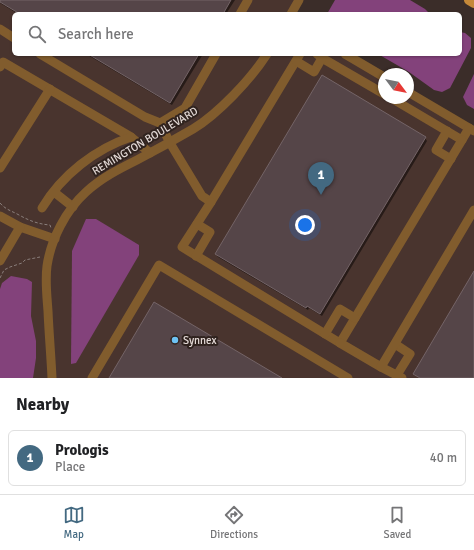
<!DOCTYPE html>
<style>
body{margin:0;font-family:Signika,sans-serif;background:#f6f6f6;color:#202124}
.compass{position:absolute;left:378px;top:68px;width:36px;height:36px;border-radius:50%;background:#fff;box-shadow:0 1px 3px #0004;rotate:122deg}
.you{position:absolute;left:305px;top:225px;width:14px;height:14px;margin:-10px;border:3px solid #fff;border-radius:50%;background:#1a73e8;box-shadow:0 0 0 6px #1a73e833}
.badge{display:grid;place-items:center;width:26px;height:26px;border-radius:50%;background:#436981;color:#fff;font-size:13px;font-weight:700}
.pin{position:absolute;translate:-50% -33px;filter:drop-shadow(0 1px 2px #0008)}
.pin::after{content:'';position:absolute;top:21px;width:14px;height:12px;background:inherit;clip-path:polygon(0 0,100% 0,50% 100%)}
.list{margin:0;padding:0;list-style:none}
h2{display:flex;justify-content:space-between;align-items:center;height:52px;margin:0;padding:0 16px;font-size:17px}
h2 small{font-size:13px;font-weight:400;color:#757577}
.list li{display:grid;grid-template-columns:26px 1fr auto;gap:12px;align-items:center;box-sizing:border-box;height:56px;margin:0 8px 8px;padding:0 8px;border:1px solid #e0e0e0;border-radius:6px}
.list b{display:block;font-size:15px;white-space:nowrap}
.list p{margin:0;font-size:13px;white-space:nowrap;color:#757577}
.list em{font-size:13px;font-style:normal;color:#757577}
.icon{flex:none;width:22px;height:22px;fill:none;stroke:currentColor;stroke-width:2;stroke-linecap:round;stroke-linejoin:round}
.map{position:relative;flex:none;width:474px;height:378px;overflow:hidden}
.search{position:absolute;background:#fff;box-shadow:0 1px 3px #0004;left:12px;right:12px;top:12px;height:44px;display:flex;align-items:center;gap:10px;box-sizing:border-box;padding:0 14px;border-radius:6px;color:#757577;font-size:15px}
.sheet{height:116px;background:#fff}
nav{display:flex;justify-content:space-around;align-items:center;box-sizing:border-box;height:56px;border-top:1px solid #e0e0e0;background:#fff;font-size:11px;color:#757577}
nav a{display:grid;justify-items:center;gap:2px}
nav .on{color:#436981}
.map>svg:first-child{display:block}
.built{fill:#49342e}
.water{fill:#83427b}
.shadow{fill:#0007}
.building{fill:#554548;stroke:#746467}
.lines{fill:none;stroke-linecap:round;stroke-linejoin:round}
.path{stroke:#8a7e7b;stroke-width:1;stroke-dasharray:3 2;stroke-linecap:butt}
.minor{stroke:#815c2d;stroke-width:9}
.major{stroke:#c68939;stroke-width:10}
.poi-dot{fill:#6dc2f3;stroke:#30231f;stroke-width:1.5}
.labels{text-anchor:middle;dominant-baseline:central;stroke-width:4;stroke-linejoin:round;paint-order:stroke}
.street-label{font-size:11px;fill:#e4dad7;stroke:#30231f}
.poi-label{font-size:11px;fill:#e4dad7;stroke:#30231f;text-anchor:start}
</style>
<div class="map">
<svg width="474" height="378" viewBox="0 0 474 378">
<rect width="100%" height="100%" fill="#3b2d29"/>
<!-- built -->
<path class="built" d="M0 0H298L296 14H14V54H348L384 76V98H408V90L474 129V378H0Z"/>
<!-- water -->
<g class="water">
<path d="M335 0H410L425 9 430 14H327Z"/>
<path d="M460 32 465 33 471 38V48L450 88 442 92 434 90 409 72 378 54H460Z"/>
<path d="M474 74V109L467 105 463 97Z"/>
<path d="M86 219H96L139 245V255L76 363 71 364 72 251Z"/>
<path d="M11 276 27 279 32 282 31 316 36 341V358L33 378H0V289L2 283Z"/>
</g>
<!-- shadow -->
<g class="shadow">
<path d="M0 0H235L226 14H18L0 3Z"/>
<path d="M86 54H203L172 105Z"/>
<path d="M425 138 427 141 322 316 309 308 308 310 218 257 216 254Z"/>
</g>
<!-- building -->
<g class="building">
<path d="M0 0H231L223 14H20L0 2Z"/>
<path d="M88 54H199L170 103Z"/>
<path d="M322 75 426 137 320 314 307 306 306 308 215 254Z"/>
<path d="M474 271V378H420L413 374Z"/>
<path d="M154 302 282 378H109Z"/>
</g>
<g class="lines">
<!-- path -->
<g class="path">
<path d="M0 203C6 210 12 211 19 215 30 221 38 224 50 225L51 228"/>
<path d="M0 278 4 270 10 267 22 263 25 260 40 257"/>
</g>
<!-- minor -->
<g class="minor">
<path d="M240 14 248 0"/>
<path d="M291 14 299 0"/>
<path d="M0 29 14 38"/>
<path d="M40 54 145 117 160 123 170 143 202 196 211 202 300 54"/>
<path d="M345 54 384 77"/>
<path d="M322 58 384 94"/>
<path d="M296 61 314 72 322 58 317 54"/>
<path d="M0 67 3 62 131 137 150 153"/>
<path d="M408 92 474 131"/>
<path d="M391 98 462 140 469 128"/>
<path d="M160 123 185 108 216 54"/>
<path d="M447 131 436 150 451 159"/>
<path d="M0 168 50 89"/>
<path d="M54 192 73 207"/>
<path d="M211 202 182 247 340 343 462 140"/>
<path d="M42 208C62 175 95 149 131 137"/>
<path d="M0 216 20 227 55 239"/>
<path d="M196 256 210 232 197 224"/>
<path d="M0 261 20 227"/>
<path d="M325 334 340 309 355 318"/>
<path d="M340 343 381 367"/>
<path d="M395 344 410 354 397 375"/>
<path d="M52 378C51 356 49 334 48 311 47 297 45 281 47 266 51 239 66 210 86 192 101 178 119 169 137 160 156 150 174 140 193 129 218 114 251 79 267 54"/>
<path d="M92 378 159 265 348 378"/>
<path d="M402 378 381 367 474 210"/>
</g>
<!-- major -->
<path class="major" d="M469 0 474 3"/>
</g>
<!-- markers -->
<circle class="poi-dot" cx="175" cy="340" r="4"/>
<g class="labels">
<!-- street labels -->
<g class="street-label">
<text transform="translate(145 141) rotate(-31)">REMINGTON BOULEVARD</text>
</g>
<!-- poi labels -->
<g class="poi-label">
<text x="183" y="340">Synnex</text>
</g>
</g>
</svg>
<svg class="compass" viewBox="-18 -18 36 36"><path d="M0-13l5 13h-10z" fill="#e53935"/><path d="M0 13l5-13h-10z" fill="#757577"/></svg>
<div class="you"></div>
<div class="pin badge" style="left:321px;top:195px">1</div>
<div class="search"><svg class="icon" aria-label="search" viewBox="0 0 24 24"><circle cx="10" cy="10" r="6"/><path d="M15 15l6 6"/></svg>Search here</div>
</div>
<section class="sheet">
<h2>Nearby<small></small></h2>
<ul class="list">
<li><span class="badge">1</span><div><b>Prologis</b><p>Place</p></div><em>40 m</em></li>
</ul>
</section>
<nav>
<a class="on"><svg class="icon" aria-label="map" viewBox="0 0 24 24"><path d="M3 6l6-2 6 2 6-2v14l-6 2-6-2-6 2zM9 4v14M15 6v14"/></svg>Map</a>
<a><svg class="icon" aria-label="directions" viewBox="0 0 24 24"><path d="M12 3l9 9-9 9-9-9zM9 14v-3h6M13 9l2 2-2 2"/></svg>Directions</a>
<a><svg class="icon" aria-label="saved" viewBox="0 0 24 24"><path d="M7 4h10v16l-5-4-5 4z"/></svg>Saved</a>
</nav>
